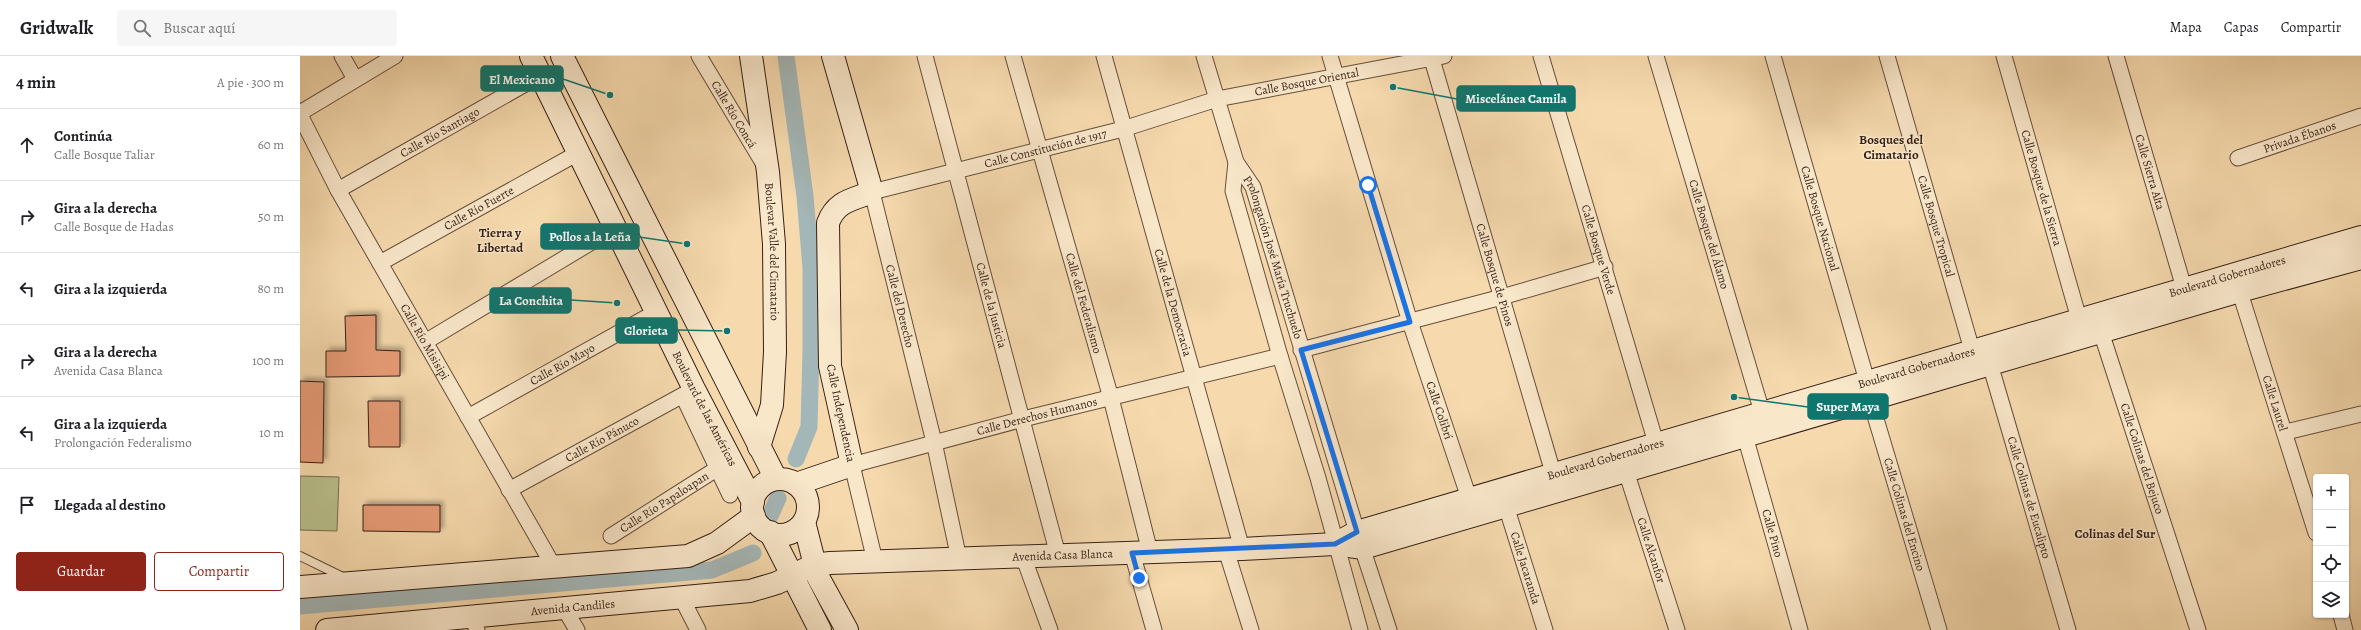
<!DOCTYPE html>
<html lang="es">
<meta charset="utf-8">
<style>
body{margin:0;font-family:Alegreya,serif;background:#f6f6f6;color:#202124}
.controls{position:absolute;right:12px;bottom:12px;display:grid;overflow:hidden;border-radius:4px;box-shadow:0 1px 3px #0004}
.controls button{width:36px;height:36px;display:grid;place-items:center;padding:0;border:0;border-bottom:1px solid #e0e0e0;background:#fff;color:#202124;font:20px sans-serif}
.stop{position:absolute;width:12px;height:12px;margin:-9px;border:3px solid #1a73e8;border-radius:50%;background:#fff}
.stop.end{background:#1a73e8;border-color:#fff;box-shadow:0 1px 4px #0008}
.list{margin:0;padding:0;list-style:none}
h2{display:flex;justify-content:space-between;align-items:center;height:52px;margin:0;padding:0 16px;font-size:17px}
h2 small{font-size:13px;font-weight:400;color:#757577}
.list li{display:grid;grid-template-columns:26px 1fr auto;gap:12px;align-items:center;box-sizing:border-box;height:72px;padding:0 16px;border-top:1px solid #e0e0e0}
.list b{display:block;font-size:15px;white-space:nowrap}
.list p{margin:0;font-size:13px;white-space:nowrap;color:#757577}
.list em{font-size:13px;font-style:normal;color:#757577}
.actions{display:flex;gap:8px;padding:12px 16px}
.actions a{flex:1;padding:9px 0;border:1px solid #8f2418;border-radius:4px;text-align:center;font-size:14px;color:#8f2418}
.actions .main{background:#8f2418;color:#fff}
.icon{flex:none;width:22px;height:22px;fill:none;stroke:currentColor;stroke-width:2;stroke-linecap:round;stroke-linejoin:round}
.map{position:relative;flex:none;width:2061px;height:574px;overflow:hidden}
header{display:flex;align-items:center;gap:24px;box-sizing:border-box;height:56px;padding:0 20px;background:#fff;border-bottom:1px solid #e0e0e0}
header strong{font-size:19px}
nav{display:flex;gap:22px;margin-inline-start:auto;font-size:14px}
.search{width:280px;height:36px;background:#f6f6f6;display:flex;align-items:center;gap:10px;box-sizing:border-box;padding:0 14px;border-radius:4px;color:#757577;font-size:15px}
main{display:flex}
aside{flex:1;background:#fff}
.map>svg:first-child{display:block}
.green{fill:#bac08c;stroke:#787050}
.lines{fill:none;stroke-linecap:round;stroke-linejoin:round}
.canal{stroke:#a4b7b8;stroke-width:17}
.building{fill:#e69c77;stroke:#361f15;filter:url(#shadow)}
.lane-casing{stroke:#664e3b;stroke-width:10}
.street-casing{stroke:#664e3b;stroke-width:17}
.secondary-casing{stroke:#361f15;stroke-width:24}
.lane{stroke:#f9e7ca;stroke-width:8}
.street{stroke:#f9e7ca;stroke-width:15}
.secondary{stroke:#f9e7ca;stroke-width:22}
.route{stroke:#1a73e8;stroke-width:5}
.labels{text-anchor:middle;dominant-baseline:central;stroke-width:3;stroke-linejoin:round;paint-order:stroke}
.street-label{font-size:12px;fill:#361f15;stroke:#f9e7ca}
.neighbourhood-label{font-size:13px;font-weight:bold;fill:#361f15;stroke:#f9e7ca}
.leader{fill:none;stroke:#0f766e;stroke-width:1.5}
.callout-dot{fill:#0f766e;stroke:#f9e7ca;stroke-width:1.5}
.callout{fill:#0f766e;stroke:#0f766e;stroke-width:1.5}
.callout-label{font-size:13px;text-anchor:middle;font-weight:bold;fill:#fff}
</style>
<header>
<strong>Gridwalk</strong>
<div class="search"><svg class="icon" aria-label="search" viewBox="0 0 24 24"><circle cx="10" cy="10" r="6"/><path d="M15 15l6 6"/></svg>Buscar aquí</div>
<nav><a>Mapa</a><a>Capas</a><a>Compartir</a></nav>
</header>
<main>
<aside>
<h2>4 min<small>A pie · 300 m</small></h2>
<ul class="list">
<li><svg class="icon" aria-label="ahead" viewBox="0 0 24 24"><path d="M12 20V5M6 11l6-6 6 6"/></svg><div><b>Continúa</b><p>Calle Bosque Taliar</p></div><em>60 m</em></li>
<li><svg class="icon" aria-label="right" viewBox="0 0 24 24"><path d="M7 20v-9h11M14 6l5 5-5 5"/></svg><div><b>Gira a la derecha</b><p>Calle Bosque de Hadas</p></div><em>50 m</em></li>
<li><svg class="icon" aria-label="left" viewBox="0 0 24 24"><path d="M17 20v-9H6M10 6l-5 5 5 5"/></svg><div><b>Gira a la izquierda</b></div><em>80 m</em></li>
<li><svg class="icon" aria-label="right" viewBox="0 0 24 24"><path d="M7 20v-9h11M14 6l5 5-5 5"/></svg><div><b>Gira a la derecha</b><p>Avenida Casa Blanca</p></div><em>100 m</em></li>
<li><svg class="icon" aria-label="left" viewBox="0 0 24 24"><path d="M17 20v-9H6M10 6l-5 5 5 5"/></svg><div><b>Gira a la izquierda</b><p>Prolongación Federalismo</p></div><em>10 m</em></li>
<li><svg class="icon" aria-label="arrive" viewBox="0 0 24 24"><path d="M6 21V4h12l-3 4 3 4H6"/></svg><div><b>Llegada al destino</b></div></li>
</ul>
<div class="actions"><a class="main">Guardar</a><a>Compartir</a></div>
</aside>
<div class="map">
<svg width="2061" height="574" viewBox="0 0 2061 574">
<defs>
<filter id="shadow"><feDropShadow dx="3.5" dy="-3.5" stdDeviation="2" flood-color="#0004"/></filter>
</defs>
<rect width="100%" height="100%" fill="#f6daae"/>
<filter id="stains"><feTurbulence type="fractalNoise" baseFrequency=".005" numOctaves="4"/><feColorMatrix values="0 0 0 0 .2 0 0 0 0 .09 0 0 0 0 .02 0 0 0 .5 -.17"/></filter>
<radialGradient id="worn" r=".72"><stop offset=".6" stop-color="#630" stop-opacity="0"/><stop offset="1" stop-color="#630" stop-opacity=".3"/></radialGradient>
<!-- green -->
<path class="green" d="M0 420 39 421 37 475 0 474Z"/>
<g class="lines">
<!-- canal -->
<g class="canal">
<path d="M486 0 505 140 511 212V294L509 371 496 403"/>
<path d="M470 460 478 442"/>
<path d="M0 550 412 514 453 497"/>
</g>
</g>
<!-- building -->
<g class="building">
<path d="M76 259V294L100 295V320L26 321V295H46L45 260Z"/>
<path d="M0 325 24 326 23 407 0 406Z"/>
<path d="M68 345H100V391H69Z"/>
<path d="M63 449H140V476L63 475Z"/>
</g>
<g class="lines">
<!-- lane casing -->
<g class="lane-casing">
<path id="lane" d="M0 500 45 522"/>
</g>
<!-- street casing -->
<g class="street-casing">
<g id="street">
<path d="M42 0 55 23"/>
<path id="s1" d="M399 0 463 107"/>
<path id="s2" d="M625 0 758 499"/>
<path id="s3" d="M713 0 811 342 850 496"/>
<path id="s4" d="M804 0 942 493"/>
<path id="s5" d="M904 0 936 106 953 131 1057 476 1089 574"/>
<path id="s6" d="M1030 0 1110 266 1169 442"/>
<path id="s7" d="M1131 0 1256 427"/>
<path id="s8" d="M1241 0 1356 387"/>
<path id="s9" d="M1356 0 1462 356"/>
<path id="s10" d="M1473 0 1567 325 1570 343 1639 574"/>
<path id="s11" d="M1587 0 1672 294"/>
<path id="s12" d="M1704 0 1779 263"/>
<path id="s13" d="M1816 0 1884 232"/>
<path d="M0 57 95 0"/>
<path id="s14" d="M0 59 38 134 254 511"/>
<path id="s15" d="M1938 102 2061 60"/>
<path d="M936 106 933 135 980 300 1018 422 1060 574"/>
<path id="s16" d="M38 134 241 19"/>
<path id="s17" d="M80 207 278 97"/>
<path id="s18" d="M1937 227 2016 477"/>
<path id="s19" d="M1801 276 1898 574"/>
<path d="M125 286 315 172"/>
<path d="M1001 294 1202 241 1305 211"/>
<path id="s20" d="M1690 308 1768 574"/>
<path d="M383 340 430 439"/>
<path id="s21" d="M168 361 356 256"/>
<path d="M1986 376 2061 358"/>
<path id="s22" d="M1445 380 1500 574"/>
<path id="s23" d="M1326 415 1377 574"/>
<path id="s24" d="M209 434 394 333"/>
<path id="s25" d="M1206 450 1245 574"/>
<path id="s26" d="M311 480 418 412"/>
<path d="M926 494 951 574"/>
<path d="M832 497 854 574"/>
<path d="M723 500 750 574"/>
<path id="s27" d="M659 503 634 386 572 136 823 73 917 43 1144 0"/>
<path id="s28" d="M575 505 552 409 723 363 980 300"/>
<path d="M381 541 398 574"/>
<path d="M264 552 277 574"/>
<path d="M2041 559 2045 574"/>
<path d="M172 561 177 574"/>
</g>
</g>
<!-- secondary casing -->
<g class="secondary-casing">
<g id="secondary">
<path id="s29" d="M231 0 394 333 453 446"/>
<path d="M262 0 476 423"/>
<path id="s30" d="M451 0 468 116 474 188 475 296 472 349 459 391"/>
<circle cx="480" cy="451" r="28"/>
<path d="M496 428 552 409 530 310 528 167C536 145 552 144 572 136L533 0"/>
<path d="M504 466 518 521 547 574"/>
<path d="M470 476 520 574"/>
<path id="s31" d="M1035 488 1057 476 2061 181"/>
<path d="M0 531 388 500 417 487 454 460"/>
<path id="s32" d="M27 574 450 535 477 527 514 509 530 507 942 493 1035 488 1063 492 1940 235 2061 202"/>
</g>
</g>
<!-- lane -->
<use href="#lane" class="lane"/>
<!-- street -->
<use href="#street" class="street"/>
<!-- secondary -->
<use href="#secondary" class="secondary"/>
</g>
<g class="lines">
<!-- route -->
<path class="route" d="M839 522 832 497 1035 488 1057 476 1001 294 1110 266 1068 129"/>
</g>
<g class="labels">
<!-- street labels -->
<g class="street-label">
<text stroke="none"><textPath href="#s27" startOffset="826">Calle Bosque Oriental</textPath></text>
<text stroke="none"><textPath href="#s1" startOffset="68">Calle Río Concá</textPath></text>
<text stroke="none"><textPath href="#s16" startOffset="117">Calle Río Santiago</textPath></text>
<text stroke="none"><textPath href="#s15" startOffset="65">Privada Ébanos</textPath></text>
<text stroke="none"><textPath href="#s27" startOffset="556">Calle Constitución de 1917</textPath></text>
<text stroke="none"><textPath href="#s13" startOffset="121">Calle Sierra Alta</textPath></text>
<text stroke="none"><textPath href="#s12" startOffset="137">Calle Bosque de la Sierra</textPath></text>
<text stroke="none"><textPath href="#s17" startOffset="113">Calle Río Fuerte</textPath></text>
<text stroke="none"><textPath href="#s10" startOffset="169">Calle Bosque Nacional</textPath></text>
<text stroke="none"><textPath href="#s11" startOffset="177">Calle Bosque Tropical</textPath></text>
<text stroke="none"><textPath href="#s9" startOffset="186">Calle Bosque del Álamo</textPath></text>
<text stroke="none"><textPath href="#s8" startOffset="202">Calle Bosque Verde</textPath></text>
<text stroke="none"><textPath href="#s30" startOffset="197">Boulevar Valle del Cimatario</textPath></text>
<text stroke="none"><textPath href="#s5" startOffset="214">Prolongación José María Truchuelo</textPath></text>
<text stroke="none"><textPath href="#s7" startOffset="228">Calle Bosque de Pinos</textPath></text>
<text stroke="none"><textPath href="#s31" startOffset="932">Boulevard Gobernadores</textPath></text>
<text stroke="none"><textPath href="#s4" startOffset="256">Calle de la Democracia</textPath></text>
<text stroke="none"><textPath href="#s3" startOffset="257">Calle del Federalismo</textPath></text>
<text stroke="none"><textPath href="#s2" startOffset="258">Calle de la Justicia</textPath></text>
<text transform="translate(600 250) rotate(76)">Calle del Derecho</text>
<text stroke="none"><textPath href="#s14" startOffset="259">Calle Río Misisipi</textPath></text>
<text stroke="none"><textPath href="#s21" startOffset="108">Calle Río Mayo</textPath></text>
<text stroke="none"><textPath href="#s31" startOffset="608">Boulevard Gobernadores</textPath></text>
<text stroke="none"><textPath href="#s18" startOffset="126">Calle Laurel</textPath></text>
<text stroke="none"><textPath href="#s29" startOffset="393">Boulevard de las Américas</textPath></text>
<text stroke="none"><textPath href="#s6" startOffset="371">Calle Colibrí</textPath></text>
<text transform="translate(541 357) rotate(78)">Calle Independencia</text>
<text stroke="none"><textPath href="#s28" startOffset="290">Calle Derechos Humanos</textPath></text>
<text stroke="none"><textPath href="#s24" startOffset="106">Calle Río Pánuco</textPath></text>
<text stroke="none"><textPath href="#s31" startOffset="284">Boulevard Gobernadores</textPath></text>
<text stroke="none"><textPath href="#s19" startOffset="133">Calle Colinas del Bejuco</textPath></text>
<text stroke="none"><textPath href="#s20" startOffset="139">Calle Colinas de Eucalipto</textPath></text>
<text stroke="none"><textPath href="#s26" startOffset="63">Calle Río Papaloapan</textPath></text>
<text stroke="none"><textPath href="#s10" startOffset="477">Calle Colinas del Encino</textPath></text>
<text stroke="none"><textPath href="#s22" startOffset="101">Calle Pino</textPath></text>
<text stroke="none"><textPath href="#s23" startOffset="83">Calle Alcanfor</textPath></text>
<text stroke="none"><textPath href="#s32" startOffset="743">Avenida Casa Blanca</textPath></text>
<text stroke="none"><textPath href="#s25" startOffset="65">Calle Jacaranda</textPath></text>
<text stroke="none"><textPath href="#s32" startOffset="247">Avenida Candiles</textPath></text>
</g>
<!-- neighbourhood labels -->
<g class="neighbourhood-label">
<text x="1591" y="83">Bosques del<tspan x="1591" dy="15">Cimatario</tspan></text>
<text x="200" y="176">Tierra y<tspan x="200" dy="15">Libertad</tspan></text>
<text x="1815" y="477">Colinas del Sur</text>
</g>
</g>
<!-- callouts -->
<path class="leader" d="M310 39L263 23M1093 31L1157 43M387 188L339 181M317 247L271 244M427 275L377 274M1434 341L1508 351"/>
<g class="callout-dot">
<circle cx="310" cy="39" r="4"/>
<circle cx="1093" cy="31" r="4"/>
<circle cx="387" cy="188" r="4"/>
<circle cx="317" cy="247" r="4"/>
<circle cx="427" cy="275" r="4"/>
<circle cx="1434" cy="341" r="4"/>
</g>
<g class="callout">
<rect x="181" y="10" width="82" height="25" rx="4"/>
<rect x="1157" y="30" width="118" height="25" rx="4"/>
<rect x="241" y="168" width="98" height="25" rx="4"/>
<rect x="190" y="232" width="81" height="25" rx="4"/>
<rect x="316" y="262" width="61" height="25" rx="4"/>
<rect x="1508" y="338" width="80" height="25" rx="4"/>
</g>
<g class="callout-label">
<text x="222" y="28">El Mexicano</text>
<text x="1216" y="47">Miscelánea Camila</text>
<text x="290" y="185">Pollos a la Leña</text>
<text x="231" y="249">La Conchita</text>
<text x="346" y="279">Glorieta</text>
<text x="1548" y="355">Super Maya</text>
</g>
<rect width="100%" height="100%" filter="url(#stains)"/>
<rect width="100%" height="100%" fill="url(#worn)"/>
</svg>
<div class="controls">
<button>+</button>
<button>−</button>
<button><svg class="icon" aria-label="locate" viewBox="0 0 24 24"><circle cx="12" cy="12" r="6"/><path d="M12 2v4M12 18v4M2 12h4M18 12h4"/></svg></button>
<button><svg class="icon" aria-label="layers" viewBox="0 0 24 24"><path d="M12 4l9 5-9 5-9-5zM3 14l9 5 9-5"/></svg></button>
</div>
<div class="stop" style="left:1068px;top:129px"></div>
<div class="stop end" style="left:839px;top:522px"></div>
</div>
</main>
